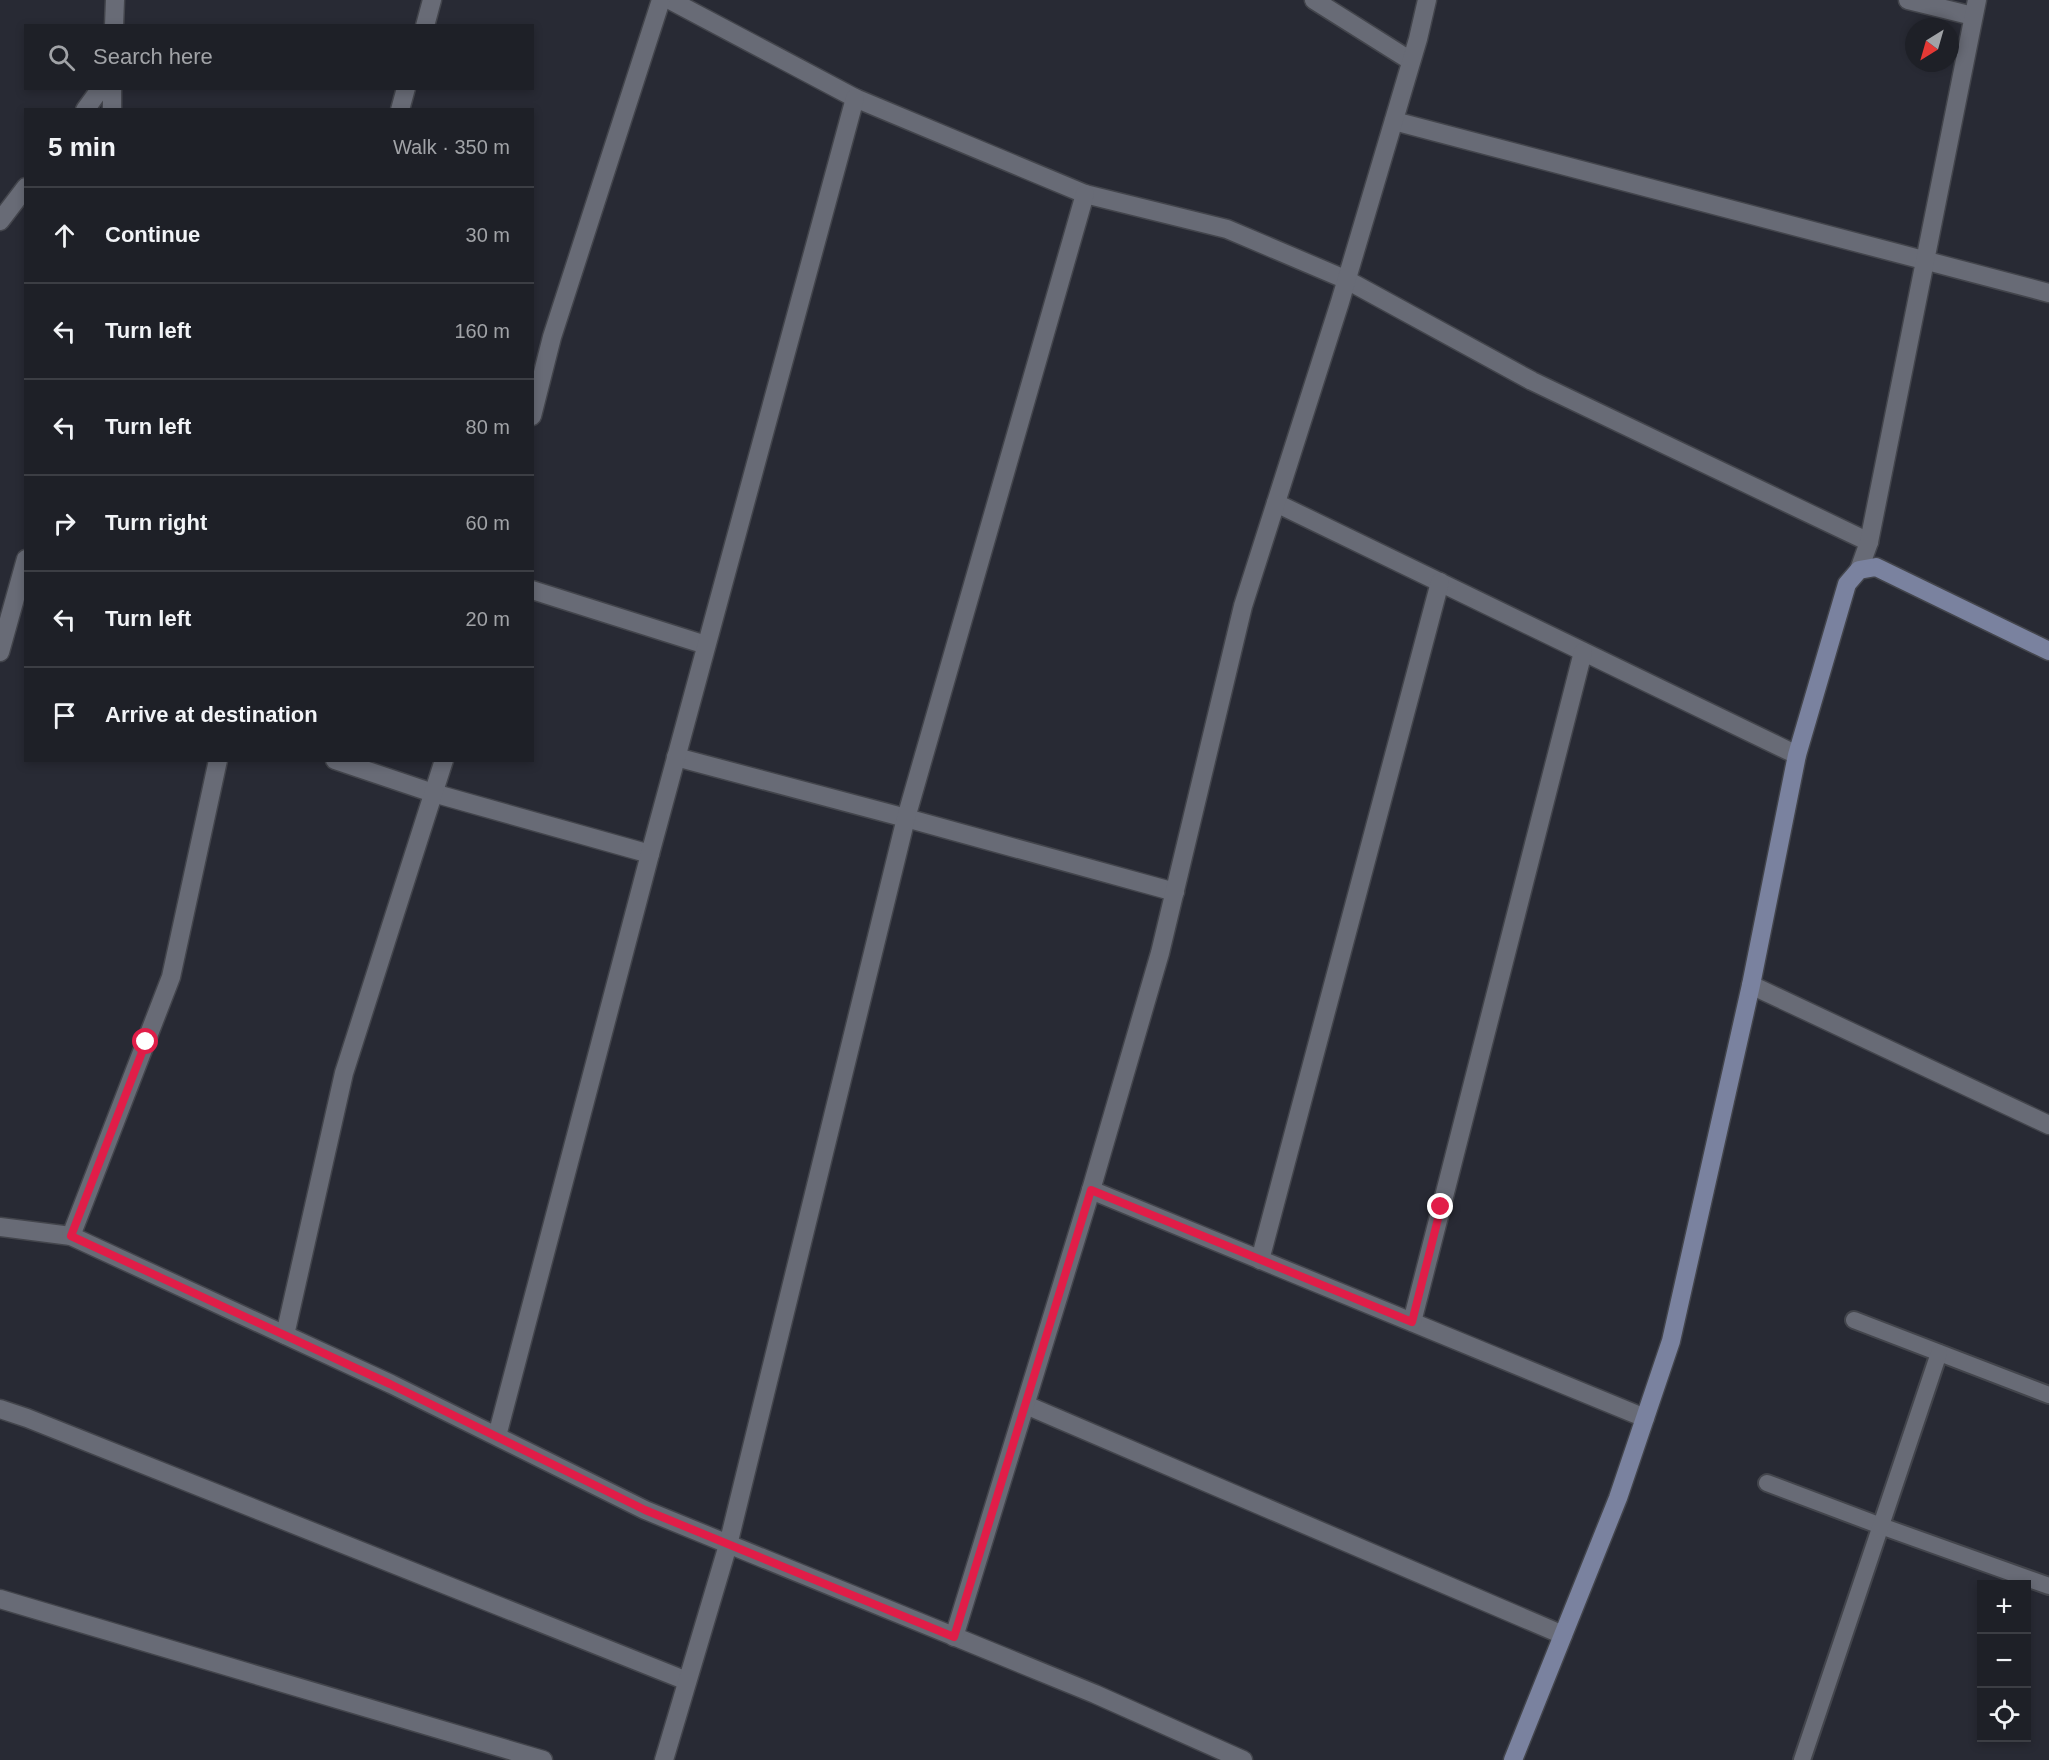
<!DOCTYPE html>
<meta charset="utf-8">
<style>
body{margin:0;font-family:Arial,sans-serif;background:#26282f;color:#f1f3f6}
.controls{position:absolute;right:18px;bottom:18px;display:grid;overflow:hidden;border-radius:0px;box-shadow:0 3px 9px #0003}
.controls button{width:54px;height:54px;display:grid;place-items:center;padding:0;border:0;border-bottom:2px solid #3c3e44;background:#1e2027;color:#f1f3f6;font:30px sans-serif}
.compass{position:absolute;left:1905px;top:18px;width:54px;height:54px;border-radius:50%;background:#1e2027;box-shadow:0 3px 9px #0003;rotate:217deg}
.stop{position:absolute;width:18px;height:18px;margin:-14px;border:4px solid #e11d48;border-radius:50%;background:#fff}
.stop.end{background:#e11d48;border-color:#fff;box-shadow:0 2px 6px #0008}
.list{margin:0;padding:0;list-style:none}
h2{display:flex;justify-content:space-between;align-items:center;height:78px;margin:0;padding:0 24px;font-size:26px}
h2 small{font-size:20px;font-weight:400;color:#a1a3a7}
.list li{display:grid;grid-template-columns:39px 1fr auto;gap:18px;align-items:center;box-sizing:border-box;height:96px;padding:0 24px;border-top:2px solid #3c3e44}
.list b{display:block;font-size:22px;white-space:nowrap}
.list em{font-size:20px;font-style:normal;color:#a1a3a7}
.icon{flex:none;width:33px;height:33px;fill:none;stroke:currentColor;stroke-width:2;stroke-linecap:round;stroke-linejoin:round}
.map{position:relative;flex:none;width:2049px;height:1760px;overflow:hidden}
.search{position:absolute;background:#1e2027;box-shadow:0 3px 9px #0003;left:24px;top:24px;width:510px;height:66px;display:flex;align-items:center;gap:15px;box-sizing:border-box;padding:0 21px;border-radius:0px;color:#a1a3a7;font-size:22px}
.panel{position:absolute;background:#1e2027;box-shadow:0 3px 9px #0003;left:24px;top:108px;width:510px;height:654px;border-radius:0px}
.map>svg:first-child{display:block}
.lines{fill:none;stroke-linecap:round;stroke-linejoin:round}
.lane-casing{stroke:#43454c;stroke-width:20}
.street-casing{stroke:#43454c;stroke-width:21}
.secondary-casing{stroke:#43454c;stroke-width:21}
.lane{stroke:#686b76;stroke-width:16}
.street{stroke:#686b76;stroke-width:18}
.secondary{stroke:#7a829f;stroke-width:18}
.route{stroke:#e11d48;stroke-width:8}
</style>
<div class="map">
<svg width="2049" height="1760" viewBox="0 0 2049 1760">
<rect width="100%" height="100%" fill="#282a34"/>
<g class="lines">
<!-- lane casing -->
<g class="lane-casing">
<g id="lane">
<path d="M1854 1320 2049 1395"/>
<path d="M1767 1483 1881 1526 2049 1586"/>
<path d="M1802 1760 1939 1353"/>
</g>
</g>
<!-- street casing -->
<g class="street-casing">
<g id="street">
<path d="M670 0 855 98 1085 194 1227 229 1347 280 1532 381 1869 542"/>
<path d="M1314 0 1411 61"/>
<path d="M1908 0 1973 16"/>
<path d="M114 26 115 0"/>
<path d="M425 26 432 0"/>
<path d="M85 110 101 88"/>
<path d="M112 110V88"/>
<path d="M400 110 406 88"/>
<path d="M1394 121 2049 293"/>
<path d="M0 221 26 187"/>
<path d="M532 416 552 337 661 0"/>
<path d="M1276 503 1797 755"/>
<path d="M1859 570 1869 542 1977 0"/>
<path d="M532 590 706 645"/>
<path d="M0 652 26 559"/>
<path d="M676 757 906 818 1175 892"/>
<path d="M335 760 433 793 650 854"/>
<path d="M1751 985 2049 1125"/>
<path d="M1091 1190 1645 1418"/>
<path d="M0 1227 71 1236 391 1384 645 1510 1095 1694 1243 1760"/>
<path d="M71 1236 171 977 218 760"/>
<path d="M1260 1260 1440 582"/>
<path d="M1412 1322 1583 652"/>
<path d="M285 1335 344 1073 444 760"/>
<path d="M1026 1405 1563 1635"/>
<path d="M0 1409 27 1418 687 1681"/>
<path d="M497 1436 650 854 855 98"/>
<path d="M0 1599 543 1760"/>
<path d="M954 1637 1091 1190 1160 953 1243 606 1340 302 1418 39 1427 0"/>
<path d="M664 1760 728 1545 906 818 1085 194"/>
</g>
</g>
<!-- secondary casing -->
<g class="secondary-casing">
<path id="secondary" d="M1513 1760 1618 1498 1671 1341 1751 985 1797 755 1847 584 1859 570 1876 567 2049 651"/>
</g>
<!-- lane -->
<use href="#lane" class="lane"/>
<!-- street -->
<use href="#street" class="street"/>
<!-- secondary -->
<use href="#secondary" class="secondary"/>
</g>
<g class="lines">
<!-- route -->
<path class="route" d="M146 1042 71 1236 390 1384 645 1510 954 1637 1091 1190 1412 1322 1441 1207"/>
</g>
</svg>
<div class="controls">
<button>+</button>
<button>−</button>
<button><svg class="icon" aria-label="locate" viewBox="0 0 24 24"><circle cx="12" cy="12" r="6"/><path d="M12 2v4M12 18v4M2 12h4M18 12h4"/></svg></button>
</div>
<svg class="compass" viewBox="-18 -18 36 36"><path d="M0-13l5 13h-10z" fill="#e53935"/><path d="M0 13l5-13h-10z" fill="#a1a3a7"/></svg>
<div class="stop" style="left:146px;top:1042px"></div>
<div class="stop end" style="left:1441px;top:1207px"></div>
<div class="search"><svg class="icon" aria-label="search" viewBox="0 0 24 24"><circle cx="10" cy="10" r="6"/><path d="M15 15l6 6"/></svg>Search here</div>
<section class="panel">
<h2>5 min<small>Walk · 350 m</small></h2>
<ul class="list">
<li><svg class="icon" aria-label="ahead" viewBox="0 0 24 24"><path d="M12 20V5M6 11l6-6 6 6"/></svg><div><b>Continue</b></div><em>30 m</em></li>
<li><svg class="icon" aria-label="left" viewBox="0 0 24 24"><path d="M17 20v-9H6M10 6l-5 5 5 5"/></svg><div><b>Turn left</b></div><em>160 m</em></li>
<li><svg class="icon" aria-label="left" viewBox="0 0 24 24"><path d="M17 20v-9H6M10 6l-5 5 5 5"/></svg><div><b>Turn left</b></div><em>80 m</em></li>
<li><svg class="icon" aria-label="right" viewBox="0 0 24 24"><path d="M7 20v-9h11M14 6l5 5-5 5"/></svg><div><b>Turn right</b></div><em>60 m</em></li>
<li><svg class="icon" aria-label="left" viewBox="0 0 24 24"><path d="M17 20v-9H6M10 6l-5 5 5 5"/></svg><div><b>Turn left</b></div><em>20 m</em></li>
<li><svg class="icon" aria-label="arrive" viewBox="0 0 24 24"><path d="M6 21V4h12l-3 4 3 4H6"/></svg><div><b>Arrive at destination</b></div></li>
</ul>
</section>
</div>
